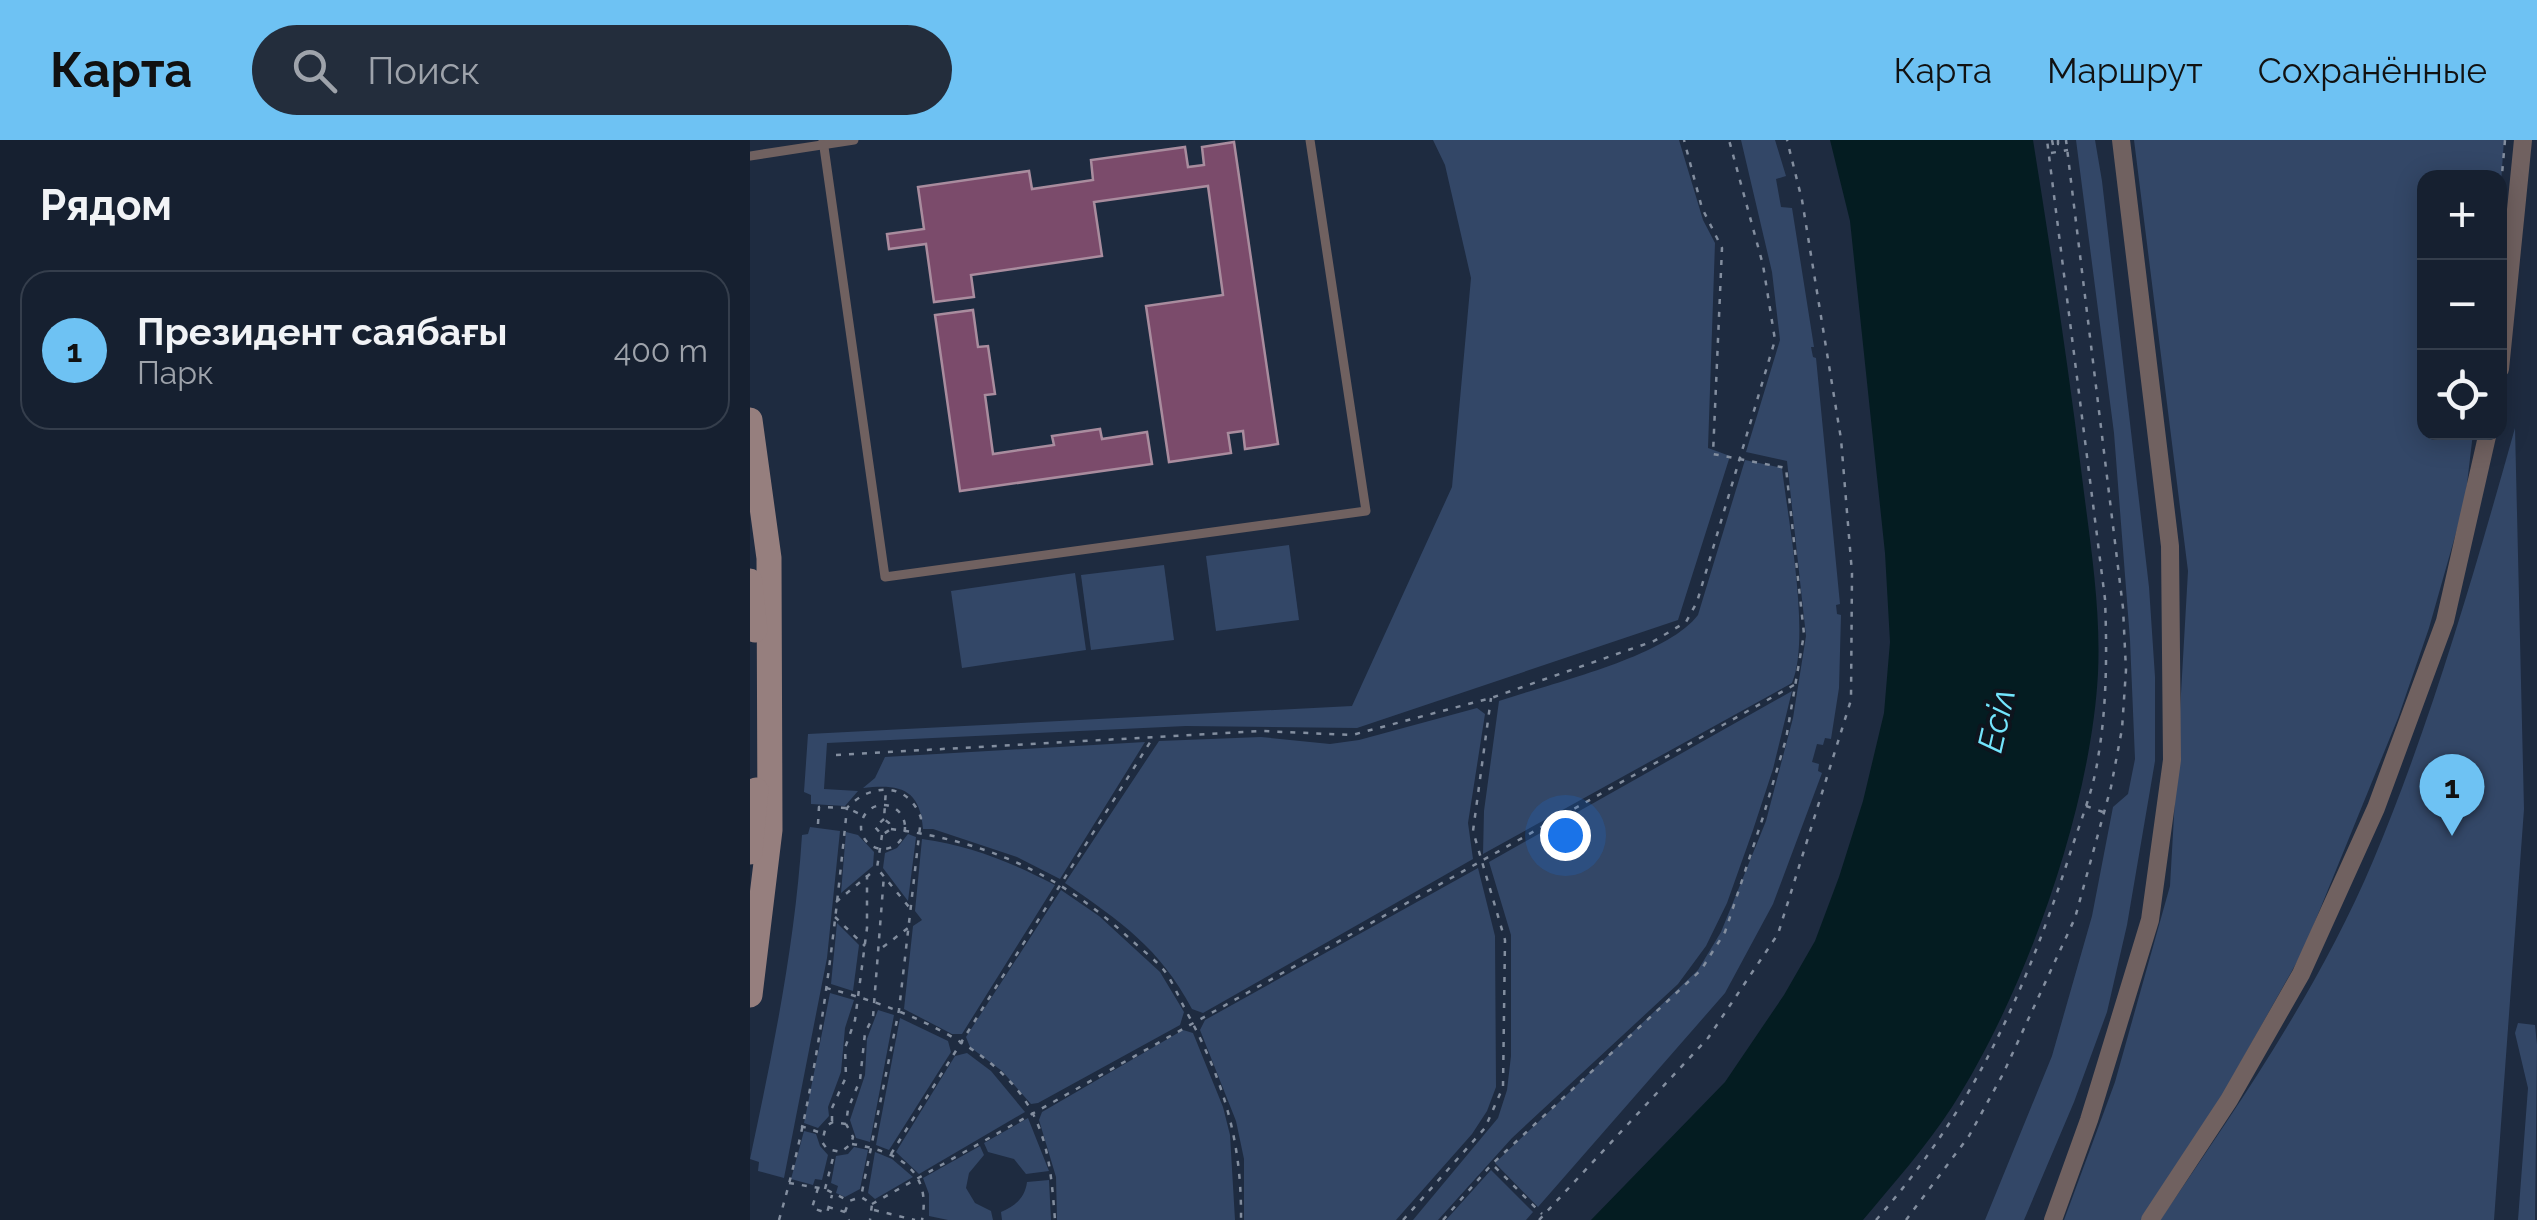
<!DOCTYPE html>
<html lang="ru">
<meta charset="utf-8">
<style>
body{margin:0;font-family:Raleway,sans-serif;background:#232d3c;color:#f1f3f6}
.controls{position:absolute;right:30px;top:30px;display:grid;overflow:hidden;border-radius:20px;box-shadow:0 5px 25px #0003}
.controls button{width:90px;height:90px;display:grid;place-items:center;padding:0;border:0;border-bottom:2px solid #353e4c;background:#162030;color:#f1f3f6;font:50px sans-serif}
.you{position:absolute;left:815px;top:695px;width:35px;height:35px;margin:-25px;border:8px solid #fff;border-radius:50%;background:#1a73e8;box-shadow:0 0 0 15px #1a73e833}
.badge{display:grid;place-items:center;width:65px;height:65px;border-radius:50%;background:#6ec2f3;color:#111;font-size:32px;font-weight:700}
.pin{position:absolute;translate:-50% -82px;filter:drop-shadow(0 2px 5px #0008)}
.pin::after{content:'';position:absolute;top:52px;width:35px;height:30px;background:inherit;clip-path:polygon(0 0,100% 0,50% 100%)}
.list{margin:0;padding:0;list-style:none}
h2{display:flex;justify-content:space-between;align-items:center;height:130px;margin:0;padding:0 40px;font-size:42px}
h2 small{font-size:32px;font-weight:400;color:#9ea3ab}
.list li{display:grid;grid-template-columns:65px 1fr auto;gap:30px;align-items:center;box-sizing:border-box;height:160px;margin:0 20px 20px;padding:0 20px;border:2px solid #353e4c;border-radius:30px}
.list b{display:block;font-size:38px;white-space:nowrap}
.list p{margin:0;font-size:32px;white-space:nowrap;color:#9ea3ab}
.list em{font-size:32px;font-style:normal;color:#9ea3ab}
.icon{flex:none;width:55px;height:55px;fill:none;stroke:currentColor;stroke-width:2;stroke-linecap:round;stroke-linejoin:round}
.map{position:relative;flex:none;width:1787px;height:1080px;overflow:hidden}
header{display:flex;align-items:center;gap:60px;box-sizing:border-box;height:140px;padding:0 50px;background:#6ec2f3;color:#111}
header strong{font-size:48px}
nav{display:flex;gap:55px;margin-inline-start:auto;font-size:35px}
.search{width:700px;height:90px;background:#232d3c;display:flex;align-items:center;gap:25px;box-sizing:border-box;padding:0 35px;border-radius:55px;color:#9ea3ab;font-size:38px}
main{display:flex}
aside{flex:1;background:#162030}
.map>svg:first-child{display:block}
.green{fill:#334767}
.water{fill:#041c21}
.building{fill:#7b4b6b;stroke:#a98c9e;stroke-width:2.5}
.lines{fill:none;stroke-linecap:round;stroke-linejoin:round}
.path{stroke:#838e9f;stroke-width:2.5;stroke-dasharray:5 8;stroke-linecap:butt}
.lane{stroke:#706160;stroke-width:9}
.street{stroke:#706160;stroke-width:18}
.secondary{stroke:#967f7e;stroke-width:25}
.labels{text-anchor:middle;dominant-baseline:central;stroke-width:8;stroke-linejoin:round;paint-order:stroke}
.water-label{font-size:35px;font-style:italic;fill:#73e5fd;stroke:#0e141d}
</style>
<header>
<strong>Карта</strong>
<div class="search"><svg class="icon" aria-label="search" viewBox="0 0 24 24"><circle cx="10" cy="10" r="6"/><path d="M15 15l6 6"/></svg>Поиск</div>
<nav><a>Карта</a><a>Маршрут</a><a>Сохранённые</a></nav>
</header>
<main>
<aside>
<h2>Рядом<small></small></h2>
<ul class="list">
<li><span class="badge">1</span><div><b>Президент саябағы</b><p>Парк</p></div><em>400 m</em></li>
</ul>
</aside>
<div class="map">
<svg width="1787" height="1080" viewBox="0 0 1787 1080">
<rect width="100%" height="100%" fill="#1e2b40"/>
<!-- green -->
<g class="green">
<path d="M683 0H929L953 80 965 103 958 308 980 316 928 480 607 588 436 586 77 603 74 649 108 651 95 666 61 664V655L54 652 58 594 602 566 702 347 721 138 695 25Z"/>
<path d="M991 0H1025L1036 36 1026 39 1031 67 1042 68 1064 207H1061L1063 217 1066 218 1090 464 1086 465 1087 474 1091 475 1089 548 1081 599 1075 598 1073 605 1067 604 1062 622 1069 624 1068 631 1072 633 1023 764 975 853 788 1067 745 1023 948 830 971 792 1016 681 1043 578 1056 496 1037 321 996 312 1030 200 1022 132Z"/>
<path d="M1326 0H1345L1352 41 1399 447 1405 537V621L1377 785 1357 872 1324 962 1274 1080H1235L1302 916 1342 776 1363 667 1378 654 1385 619 1380 500 1364 293Z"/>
<path d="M1384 0H1754L1750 57V38H1674V292L1723 293 1715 361 1679 488 1648 578 1553 811 1454 988 1393 1080H1314L1365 942 1420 746 1438 431Z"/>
<path d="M1765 288 1774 669 1744 1080H1410C1488 966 1569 849 1623 721 1682 580 1724 434 1765 288Z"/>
<path d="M995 320 1032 328C1038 380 1061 498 1042 543L733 714 734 671 749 561C802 543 916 517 948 475Z"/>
<path d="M539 405 549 480 466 491 456 416Z"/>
<path d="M414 425 424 500 341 510 331 435Z"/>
<path d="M325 433 336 510 212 528 201 451Z"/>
<path d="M1042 551 1023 629 1003 690 977 763 956 806 928 844 762 998 688 1080H663L748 978 757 950 761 916V795L739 722Z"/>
<path d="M727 568 735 574 718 683 723 719 453 873 442 869C410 808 370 781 315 743L409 601 511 597 580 604 609 600Z"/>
<path d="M395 602 310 739 267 717 183 689H173C170 648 149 644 113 648L125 638 135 617Z"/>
<path d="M60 687 90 691 77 818 34 1038 8 1031 9 1022 0 1019C23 911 45 805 52 695L58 694Z"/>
<path d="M96 692 108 695 124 712 123 726 91 753Z"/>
<path d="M158 694 166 697 158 761 133 728 135 713 147 708Z"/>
<path d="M172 699C221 706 261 722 305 745L212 894H202L154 869 163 786 172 780 165 771Z"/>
<path d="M728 728 745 796 746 947 737 971 722 994 646 1080H494V1019L486 981 450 890 455 880Z"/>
<path d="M311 750 349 776 410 832 434 872 430 885 288 963 281 964 252 931 220 907 216 897Z"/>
<path d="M87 783 109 805 103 851 81 844Z"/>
<path d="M80 853 104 860 95 888 91 932 78 967 79 976 68 988 54 983Z"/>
<path d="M128 870 144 875 120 1002 106 998 100 980 115 935 117 899Z"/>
<path d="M150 878 198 901 201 912 139 1010 126 1005Z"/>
<path d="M1768 883 1785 885 1787 905 1785 1080H1768L1778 948 1765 893Z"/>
<path d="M433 890 443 893 473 967 480 995 485 1080H307L306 1037 289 980 292 972Z"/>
<path d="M217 913 241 931 275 972 169 1034 146 1012 205 916Z"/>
<path d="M278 978 299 1031 276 1034 264 1019 238 1012 234 1003Z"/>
<path d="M54 991 66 994 70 1006 78 1015 72 1040 65 1039 63 1045 41 1039Z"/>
<path d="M230 1006 234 1015 219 1033 216 1048 225 1063 241 1071 243 1080H198L179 1076V1054L173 1038Z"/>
<path d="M104 1007 118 1010 110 1049 95 1057 86 1053 88 1046 81 1043 86 1016 98 1014Z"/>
<path d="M125 1012 142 1019 163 1037 125 1059 118 1053Z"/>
<path d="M741 1030 783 1072 776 1080H696Z"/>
<path d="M299 1040 301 1080H252L251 1072C265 1066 275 1058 277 1042Z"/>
</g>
<!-- water -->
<path class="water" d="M1080 0H1283C1301 112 1318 224 1332 337 1340 402 1351 467 1348 533 1341 668 1275 853 1202 967 1176 1007 1144 1043 1113 1080H841L975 942 1034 855 1065 801 1089 737 1113 661 1134 573 1140 502 1135 413 1100 81Z"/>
<!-- building -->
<g class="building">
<path d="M484 2 528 304 495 309 493 291 478 293 481 313 419 322 396 166 473 155 458 46 344 62 352 116 221 135 224 157 184 162 176 104 139 109 137 94 174 89 168 47 279 31 282 49 343 40 341 20 435 7 438 27 454 25 452 7Z"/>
<path d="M223 170 228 207 238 206 245 254 235 255 243 314 304 305 302 296 350 289 352 299 397 292 402 324 210 351 185 175Z"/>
</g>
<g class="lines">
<!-- path -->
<g class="path">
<path d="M1302 0 1303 5H1306V0"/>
<path d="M1308 0V4H1312L1311 0"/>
<path d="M1301 13 1318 10"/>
<path d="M1750 57 1755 0"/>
<path d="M86 615 512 591 602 595 741 558 904 501 936 482 947 462 1025 200 1013 125 979 0"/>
<circle cx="133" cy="687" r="22"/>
<path d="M1336 666 1353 672"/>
<path d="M134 679 125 687 132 695 141 689 139 683 134 679 136 649"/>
<path d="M68 684 69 667 97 668 112 675"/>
<path d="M141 689C236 701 308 733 379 798 390 808 403 818 413 829 422 840 428 856 435 869 473 938 492 1001 491 1080"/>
<path d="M132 695 127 728 159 767"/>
<path d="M86 762 126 729"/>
<path d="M85 777 115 806"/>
<path d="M133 807 158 788"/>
<path d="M76 848C146 865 249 906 283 974 300 1007 302 1044 305 1080"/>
<path d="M82 981V968L96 937 95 908 105 880 117 788V735"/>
<path d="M96 984 83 982 76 986 72 1002 77 1009 91 1012 101 1004 103 997 96 984 98 969 110 940 115 893 123 877 134 735"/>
<path d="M51 986 71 993"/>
<path d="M102 1004C147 1011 182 1030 172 1080"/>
<path d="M141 1014 404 596"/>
<path d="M745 1027 792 1074"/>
<path d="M39 1043 75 1049 99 1061"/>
<path d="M68 1048 62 1068 77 1073 82 1055"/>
<path d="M75 1049 84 1014"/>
<path d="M122 1064 1044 545"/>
<path d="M78 1067 95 1072 99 1080"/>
<path d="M124 1070 165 1080"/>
<path d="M95 1072 99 1061 111 1057 122 1064 120 1080"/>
<path d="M29 1080C68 947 83 805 97 668 120 643 158 641 171 678L149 870 111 1057"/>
<path d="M653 1080 735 988 753 947 755 800 723 691 741 558"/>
<path d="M693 1080 742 1024 951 830 975 792 1013 677 1036 599 1054 494 1036 328 963 314 972 108 952 68 934 0"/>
<path d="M789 1080 958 898 1028 794 1101 560 1102 433 1091 299 1052 60 1037 0"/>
<path d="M1126 1080C1222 971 1273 857 1318 720 1328 687 1343 653 1348 618 1357 566 1357 511 1355 459L1297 0"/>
<path d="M1156 1080 1219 996 1253 934 1325 778 1361 647 1372 589 1376 530 1373 468 1316 0"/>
</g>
<!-- lane -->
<g class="lane">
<path d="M73 0 135 437 616 371 560 0"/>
<path d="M0 16 104 0"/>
</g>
<!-- street -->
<g class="street">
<path d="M1750 229 1773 0"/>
<path d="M1303 1080 1339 980 1400 780 1422 620 1420 406 1371 0"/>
<path d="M1400 1080 1479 960 1551 834 1626 668 1695 481 1738 292"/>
</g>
<!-- secondary -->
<g class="secondary">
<path d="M0 280 19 418 20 690 0 855"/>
<path d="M0 441 5 490"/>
<path d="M0 712 6 650"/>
</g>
</g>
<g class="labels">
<!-- water labels -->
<g class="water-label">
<text transform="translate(1246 580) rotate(-77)">Есіл</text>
</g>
</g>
</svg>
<div class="controls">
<button>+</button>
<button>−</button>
<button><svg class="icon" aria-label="locate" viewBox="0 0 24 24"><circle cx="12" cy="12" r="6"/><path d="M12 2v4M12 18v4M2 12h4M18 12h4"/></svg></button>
</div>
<div class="you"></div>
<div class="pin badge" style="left:1702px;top:696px">1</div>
</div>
</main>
